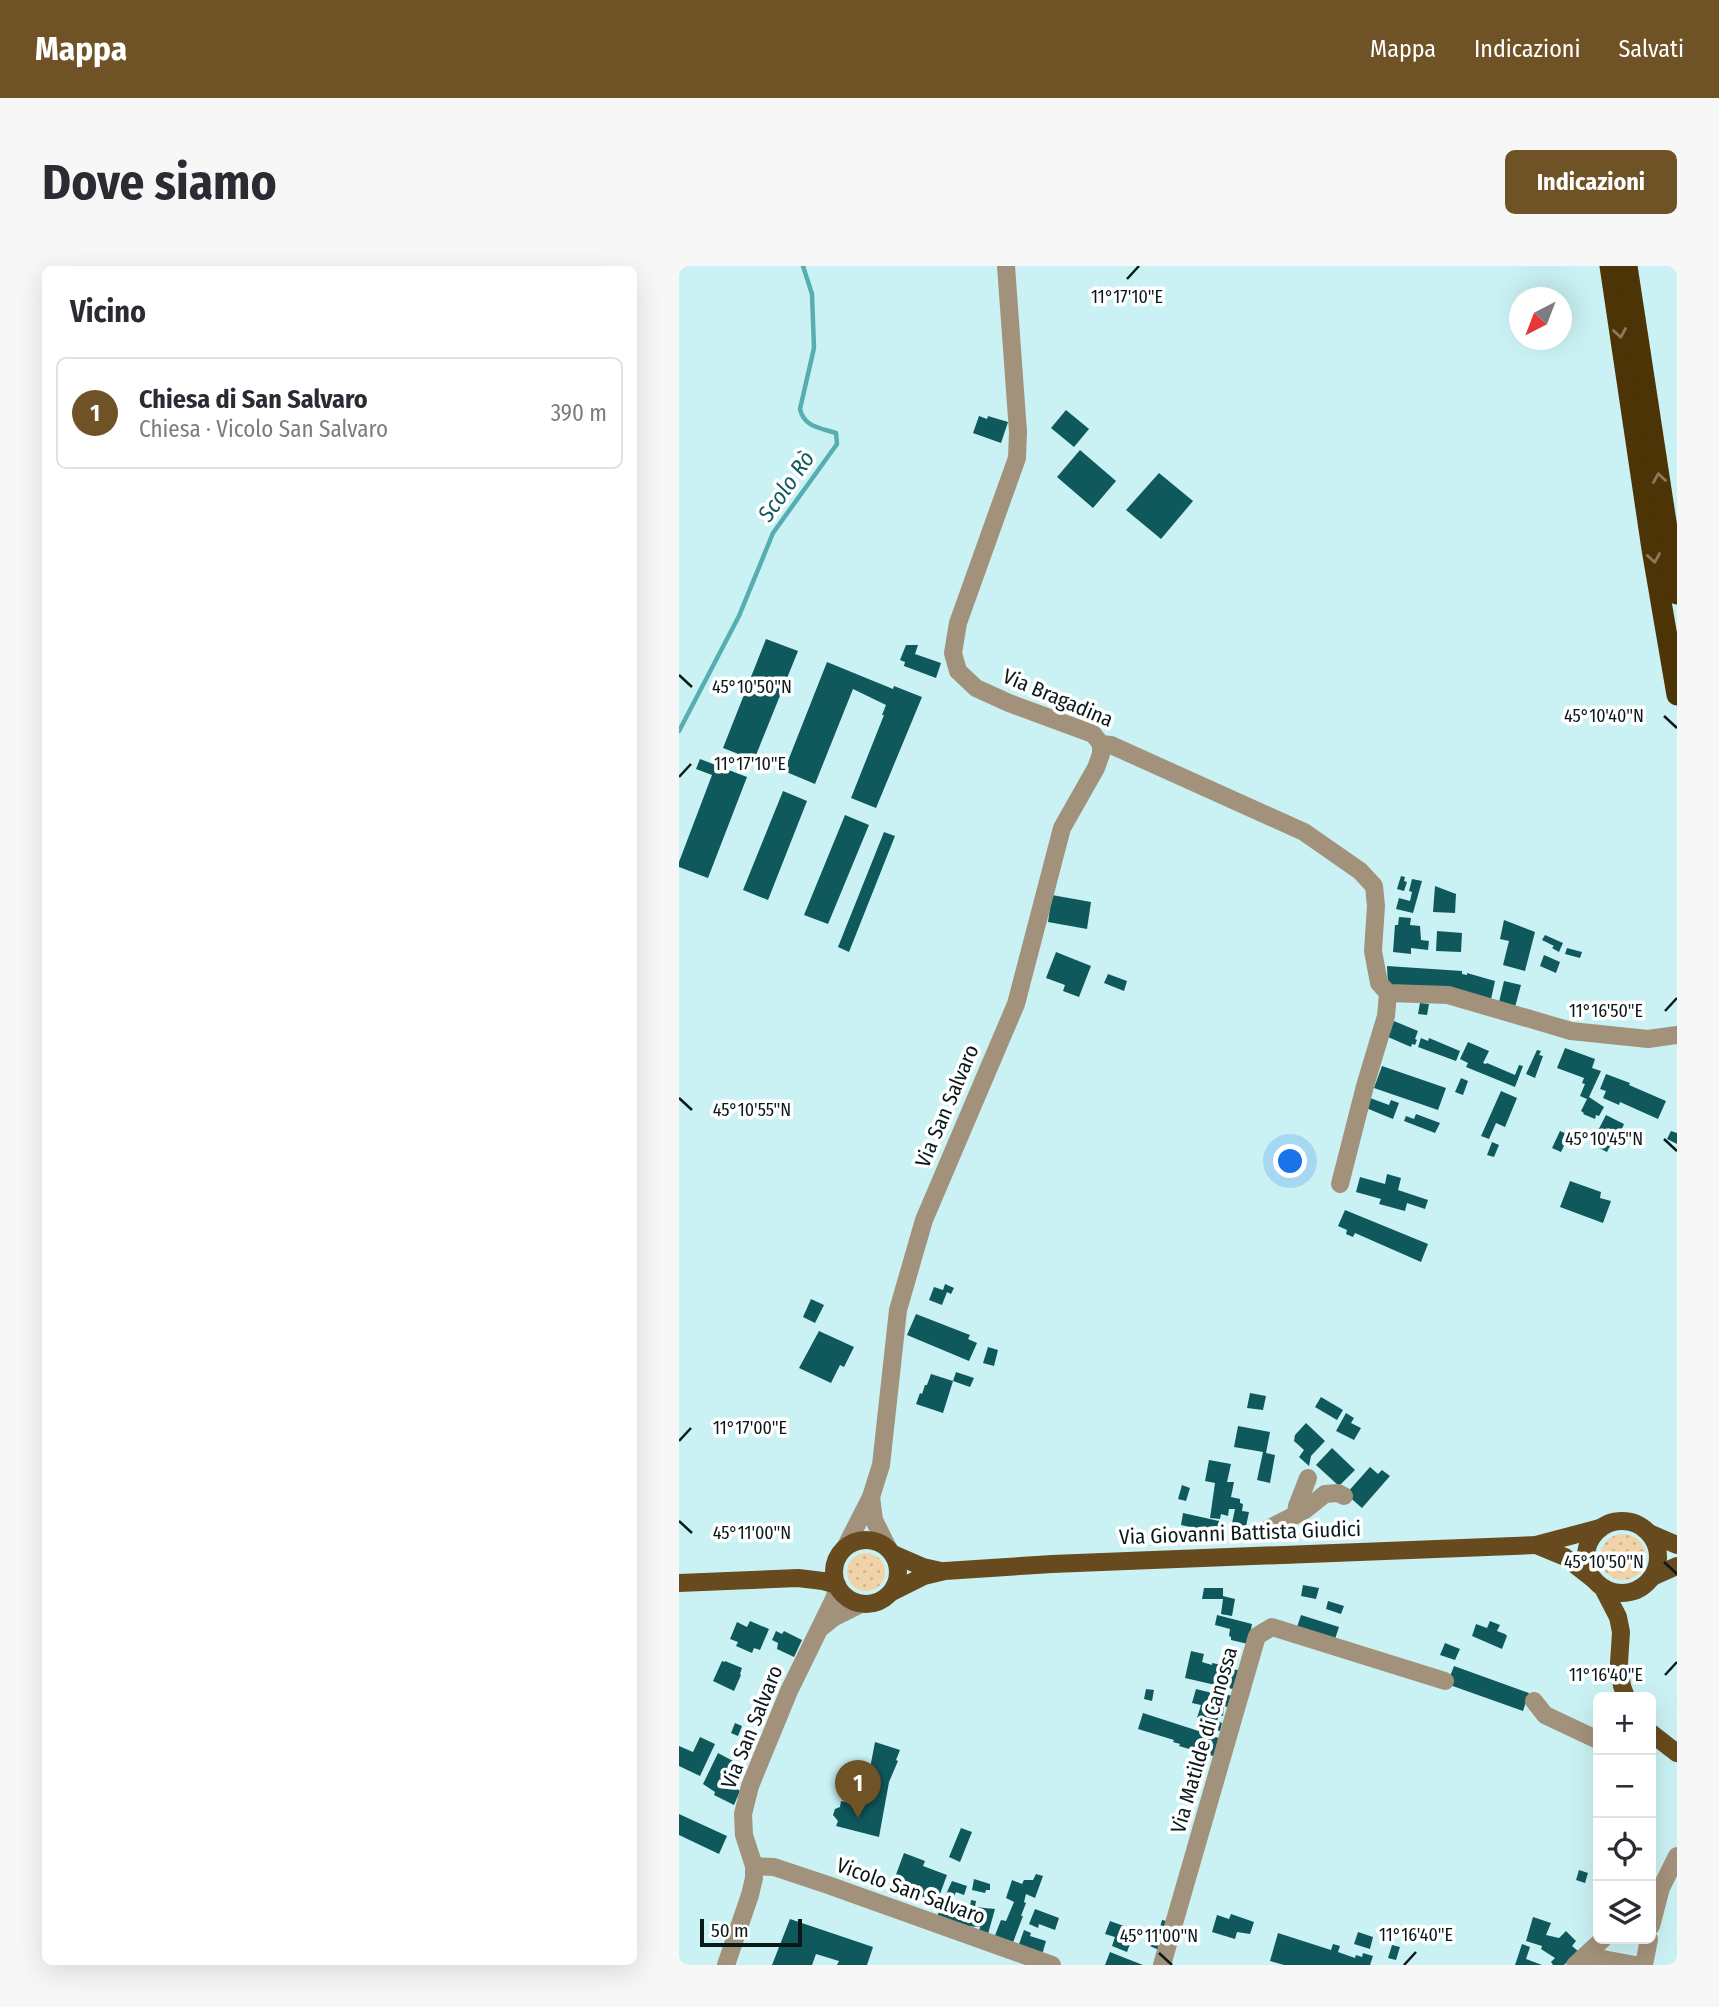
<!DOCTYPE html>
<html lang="it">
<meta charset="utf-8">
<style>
body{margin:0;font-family:"Fira Sans Condensed",sans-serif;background:#f7f7f7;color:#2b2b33}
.controls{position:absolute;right:21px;bottom:21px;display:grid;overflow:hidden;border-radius:10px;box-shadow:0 7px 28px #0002}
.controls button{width:63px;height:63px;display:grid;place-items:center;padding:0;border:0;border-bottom:2px solid #e1e1e2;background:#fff;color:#2b2b33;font:35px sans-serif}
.compass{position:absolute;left:830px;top:21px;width:63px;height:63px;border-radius:50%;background:#fff;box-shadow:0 7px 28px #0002;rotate:222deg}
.scale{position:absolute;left:21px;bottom:18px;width:102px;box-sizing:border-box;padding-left:7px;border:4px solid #0a191a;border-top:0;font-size:19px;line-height:24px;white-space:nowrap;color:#0a191a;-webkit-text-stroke:5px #fff;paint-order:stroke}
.you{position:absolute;left:612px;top:896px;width:24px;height:24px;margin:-18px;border:5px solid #fff;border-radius:50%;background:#1a73e8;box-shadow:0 0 0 10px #1a73e833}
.badge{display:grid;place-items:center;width:46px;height:46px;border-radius:50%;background:#6f5326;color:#fff;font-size:23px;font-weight:700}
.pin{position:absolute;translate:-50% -58px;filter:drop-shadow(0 2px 4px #0008)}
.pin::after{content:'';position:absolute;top:37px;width:24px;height:21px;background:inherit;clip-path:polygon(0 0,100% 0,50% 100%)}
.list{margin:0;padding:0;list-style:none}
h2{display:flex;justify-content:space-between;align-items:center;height:91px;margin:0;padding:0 28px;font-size:30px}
h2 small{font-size:23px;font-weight:400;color:#7c7c81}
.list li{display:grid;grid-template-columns:46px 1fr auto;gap:21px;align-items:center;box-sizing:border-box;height:112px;margin:0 14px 14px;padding:0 14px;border:2px solid #e1e1e2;border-radius:10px}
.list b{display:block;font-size:26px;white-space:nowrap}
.list p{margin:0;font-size:23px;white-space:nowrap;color:#7c7c81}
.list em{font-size:23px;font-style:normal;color:#7c7c81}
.icon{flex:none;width:38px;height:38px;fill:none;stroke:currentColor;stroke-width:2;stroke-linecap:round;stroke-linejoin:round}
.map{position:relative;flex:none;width:998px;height:1699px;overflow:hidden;border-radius:10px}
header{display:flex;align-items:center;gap:42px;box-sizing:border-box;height:98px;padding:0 35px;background:#6f5326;color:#fff}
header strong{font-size:33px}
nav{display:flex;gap:38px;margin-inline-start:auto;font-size:24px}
.intro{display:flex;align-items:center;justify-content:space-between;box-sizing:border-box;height:168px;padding:0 42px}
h1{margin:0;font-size:49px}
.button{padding:18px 32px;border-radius:10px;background:#6f5326;color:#fff;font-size:24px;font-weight:700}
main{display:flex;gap:42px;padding:0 42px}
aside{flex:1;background:#fff;border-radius:10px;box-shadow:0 7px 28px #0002}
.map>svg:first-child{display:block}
.grass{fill:url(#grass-dots)}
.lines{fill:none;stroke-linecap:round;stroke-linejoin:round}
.stream{stroke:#56aeb3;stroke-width:4.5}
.building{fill:#0f595d}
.minor{stroke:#a3927b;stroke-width:18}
.major{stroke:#674b1e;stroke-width:18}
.highway{stroke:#4d3407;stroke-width:21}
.oneway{stroke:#8b7b5e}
.ticks{fill:none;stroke:#0a191a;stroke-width:2.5}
.labels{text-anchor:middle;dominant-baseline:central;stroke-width:7;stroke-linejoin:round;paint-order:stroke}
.street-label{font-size:21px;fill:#0a191a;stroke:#fff}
.water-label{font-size:23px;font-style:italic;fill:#0f5b60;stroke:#fff}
.ticks-label{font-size:18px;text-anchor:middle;fill:#0a191a;stroke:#fff;stroke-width:7;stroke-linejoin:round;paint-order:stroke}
</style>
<header>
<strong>Mappa</strong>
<nav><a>Mappa</a><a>Indicazioni</a><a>Salvati</a></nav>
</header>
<div class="intro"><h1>Dove siamo</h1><a class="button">Indicazioni</a></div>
<main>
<aside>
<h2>Vicino<small></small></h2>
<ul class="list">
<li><span class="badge">1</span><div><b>Chiesa di San Salvaro</b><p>Chiesa · Vicolo San Salvaro</p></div><em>390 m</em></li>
</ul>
</aside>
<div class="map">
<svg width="998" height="1699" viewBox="0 0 998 1699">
<defs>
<pattern id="grass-dots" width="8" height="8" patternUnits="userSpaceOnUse" patternTransform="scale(1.75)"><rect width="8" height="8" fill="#f0d3a8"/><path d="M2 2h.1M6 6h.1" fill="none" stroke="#ccb590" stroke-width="1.8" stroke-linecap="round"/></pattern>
</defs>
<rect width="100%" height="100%" fill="#caf2f4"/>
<!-- grass -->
<g class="grass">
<circle cx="944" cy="1291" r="23"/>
<circle cx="187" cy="1306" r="19"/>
</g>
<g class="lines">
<!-- stream -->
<path class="stream" d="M0 465 60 350 94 267 158 178 157 167C141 162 125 161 121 143L135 82 133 28 124 0"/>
</g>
<!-- building -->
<g class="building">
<path d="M387 144 410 163 395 181 372 162Z"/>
<path d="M300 150 308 153 309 150 329 156 322 177 294 167Z"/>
<path d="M401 184 437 215 414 242 378 211Z"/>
<path d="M480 207 514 235 482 273 447 244Z"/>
<path d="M87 373 119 385 75 494 44 482Z"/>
<path d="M227 379H239L236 388 262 397 257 412 225 400 226 396 221 394Z"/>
<path d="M148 396 214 423 215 420 243 431 197 542 172 532 205 449H203L207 439 174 423 136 518 105 505Z"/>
<path d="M21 493 68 511 29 612 0 601V596L33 509 17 503Z"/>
<path d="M104 525 128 535 89 634 64 624Z"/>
<path d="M166 549 190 559 149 658 125 649Z"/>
<path d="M205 566 216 570 170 686 159 681Z"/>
<path d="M722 610 726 611 725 615 728 616 725 625 718 623Z"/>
<path d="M733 613 743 615 734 647 717 643 720 632 731 635 733 626 730 625Z"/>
<path d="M756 620 777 628 776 647 754 646Z"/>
<path d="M373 629 412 636 408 663 369 656Z"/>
<path d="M720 651 732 652 731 659 741 660 742 674 750 675 749 684 732 682V688L714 686 716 659H719Z"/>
<path d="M825 654 856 666 846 705 824 699 830 675 821 673Z"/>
<path d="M758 665 783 667 782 686 757 685Z"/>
<path d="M866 669 884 677 880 686 873 682 875 680 863 674Z"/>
<path d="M888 682 903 686 901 692 886 688Z"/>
<path d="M377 686 412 700 400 731 384 725 386 719 367 712Z"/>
<path d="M865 689 881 696 877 707 861 700Z"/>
<path d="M708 700 783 705V708L788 709V707L816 715 811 738 709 720Z"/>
<path d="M429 708 448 715 445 725 425 717Z"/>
<path d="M825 715 842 719 836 741 820 736Z"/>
<path d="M741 737 750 738 748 749 739 748Z"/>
<path d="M715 755 739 765 736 773 738 774 736 779 733 778 732 781 709 771Z"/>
<path d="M742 772 749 775 750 772 781 785 777 795 739 781Z"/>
<path d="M789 776 810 785 804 797 807 798 808 797 836 809 840 799 844 800 836 821 787 801 789 797 781 793Z"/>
<path d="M886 782 916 793 913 802 922 805 910 831 925 841 920 850 917 849 916 853 904 848 905 847 902 845 908 833 901 830 906 818 903 817 905 812 878 802Z"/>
<path d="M858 784 862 785 860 789 864 790 856 812 847 808Z"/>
<path d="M703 800 767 822 759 844 695 822Z"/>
<path d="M927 808 951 817 950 819 987 835 979 853 941 836 940 839 924 832 927 825 921 823Z"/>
<path d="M782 812 789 815 784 829 776 826Z"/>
<path d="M822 825 838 832 826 861 817 857 810 873 802 870Z"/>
<path d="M691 832 710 839 712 834 720 837 714 853 687 842Z"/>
<path d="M737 848 761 857 756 867 725 855 727 850 735 853Z"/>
<path d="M927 849 945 858 936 880 932 878 928 886 912 878Z"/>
<path d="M881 865 890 869 882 886 873 882Z"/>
<path d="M992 865 998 867V878L988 873Z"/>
<path d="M813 876 820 879 815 891 808 889Z"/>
<path d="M708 908 722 912 719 924 749 934 746 943 728 937 726 945 700 938 702 933 677 926 681 911 706 918Z"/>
<path d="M891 915 922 926 921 932 932 935 924 957 881 941Z"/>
<path d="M666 944 749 978 742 996 676 967 674 971 667 968 668 964 659 960Z"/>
<path d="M266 1018 275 1022 272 1028 268 1026 263 1039 250 1034 255 1021 264 1024Z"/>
<path d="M132 1033 145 1039 136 1057 124 1051Z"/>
<path d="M237 1048 291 1069 289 1073 298 1077 290 1095 228 1069Z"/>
<path d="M140 1065 175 1081 165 1101 161 1099 152 1117 120 1102Z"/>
<path d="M309 1081 319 1084 315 1100 304 1097Z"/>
<path d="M277 1106 295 1112 291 1121 274 1115Z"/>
<path d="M252 1108 274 1115 264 1147 237 1138 241 1127 243 1128 246 1119H248Z"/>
<path d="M571 1127 587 1130 584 1144 568 1142Z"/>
<path d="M642 1131 664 1144 658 1154 636 1141Z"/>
<path d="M667 1147 675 1152 672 1157 682 1162 675 1174 657 1165Z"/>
<path d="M627 1157 646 1175 632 1190 630 1200 620 1191 625 1184 615 1175 616 1169Z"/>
<path d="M559 1160 591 1166 587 1187 596 1189 591 1217 578 1214 584 1186 555 1181Z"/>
<path d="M653 1182 676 1204 660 1220 637 1199Z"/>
<path d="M530 1194 552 1198 548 1216H555L552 1231 561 1233V1237L564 1238 563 1245 570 1246 566 1265 552 1262 556 1243H550L549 1250 542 1248 541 1253 531 1252 536 1217 526 1215Z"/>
<path d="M691 1201 699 1208 703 1204 711 1210 683 1242 667 1228Z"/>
<path d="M503 1219 511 1222 507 1235 499 1233Z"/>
<path d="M504 1247 540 1255 537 1269 518 1265 516 1262 502 1259Z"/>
<path d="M624 1319 640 1322 637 1333 622 1330Z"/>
<path d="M525 1322H544V1330L556 1333 553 1350 542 1348 544 1333H523Z"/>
<path d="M649 1335 665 1340 662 1348 647 1343Z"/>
<path d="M538 1349 573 1358 569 1378 552 1374V1371L550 1370 551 1363 536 1359Z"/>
<path d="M622 1349 660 1361 654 1379 616 1367Z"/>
<path d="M71 1355 90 1363 81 1384 75 1382 73 1387 57 1380 59 1376 51 1373 58 1356 68 1361Z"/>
<path d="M811 1355 821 1359 818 1365 826 1368 828 1370 823 1383 793 1370 797 1358 808 1362Z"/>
<path d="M97 1365 103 1368 105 1365 123 1374 115 1391 98 1383 99 1377 93 1374Z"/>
<path d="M766 1377 781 1383 776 1394 761 1389Z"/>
<path d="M512 1385 525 1388 523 1396 533 1399V1397L543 1399 542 1401 564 1405 558 1424 506 1412Z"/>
<path d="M43 1395 46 1396V1395L63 1402 61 1408 62 1409 55 1425 34 1415Z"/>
<path d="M775 1400 850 1427 844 1445 768 1418Z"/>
<path d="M467 1423 475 1424 473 1435 465 1433Z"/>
<path d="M517 1423 533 1427 531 1435 538 1437 540 1426 556 1431 552 1442 545 1440 544 1450 540 1449 538 1455 543 1457 541 1465 532 1463 534 1456 518 1452 522 1439 513 1437Z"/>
<path d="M464 1447 535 1470 545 1475 541 1492 500 1480 501 1478 494 1476 495 1474 459 1463Z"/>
<path d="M56 1457 63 1460 59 1470 52 1467Z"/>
<path d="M21 1471 36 1478 21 1510 0 1500V1480L14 1486Z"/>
<path d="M196 1476 221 1484 217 1494 219 1495 210 1516 200 1571 157 1560 159 1555 154 1549 156 1543 161 1541 162 1535 184 1539Z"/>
<path d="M39 1487 54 1495 50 1504 56 1507 55 1510 57 1511 53 1519 61 1525 55 1539 35 1529 36 1526 24 1518Z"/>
<path d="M0 1548 48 1570 40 1588 0 1569Z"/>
<path d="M282 1562 293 1566 281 1596 270 1591Z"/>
<path d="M225 1587 246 1595 244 1600 268 1609 258 1636 225 1624 224 1626 212 1622Z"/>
<path d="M900 1604 909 1607 906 1617 897 1614Z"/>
<path d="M357 1608 364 1610 356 1632 347 1628 345 1636 347 1637 342 1650H344L333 1679 315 1672 322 1654 327 1655 335 1636 327 1632 333 1614 343 1618 345 1614H354Z"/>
<path d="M295 1613 311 1618V1624H307L306 1627 293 1624Z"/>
<path d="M273 1615 288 1620 285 1629 277 1626 274 1633 271 1632 269 1636 264 1635Z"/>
<path d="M292 1634 297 1635 296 1641 316 1643 309 1668 300 1666 301 1661 285 1660 258 1650 263 1640 272 1643 275 1635 287 1639V1641H291Z"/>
<path d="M356 1643 380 1652 376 1664 360 1658 359 1662 350 1658Z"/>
<path d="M552 1648 575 1656 571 1668 558 1666 556 1673 533 1666 538 1649 550 1653Z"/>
<path d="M854 1651 872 1657 867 1669 880 1672 887 1665 897 1675 893 1680 899 1685 885 1699H874L872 1696 876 1692 862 1683 863 1680 847 1675Z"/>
<path d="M111 1653 194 1681 188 1699H158L160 1695 137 1688 133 1699H93Z"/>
<path d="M483 1654 492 1656 484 1686 471 1680 474 1667 479 1668Z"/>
<path d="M431 1655 456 1664 448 1686 433 1680 436 1671 426 1668Z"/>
<path d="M345 1664 352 1667 351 1670 367 1675 363 1689 339 1681Z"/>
<path d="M679 1666 694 1671 691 1683 675 1678Z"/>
<path d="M599 1667 652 1684 654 1678 661 1680 659 1686 676 1692 677 1689 683 1691 684 1687 694 1690 691 1699H605L591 1695Z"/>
<path d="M843 1678 851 1681 847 1693 863 1699H836Z"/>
<path d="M713 1679 721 1681 717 1694 709 1692Z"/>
<path d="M431 1686 446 1692 464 1699H426Z"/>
</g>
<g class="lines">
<!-- minor -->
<g class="minor">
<path d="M327 0 339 166 338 192 279 357 274 387 279 405 297 422 330 437 414 468 422 478 432 479 625 566 681 605 695 620 697 640 694 685 700 717 709 727 769 729 892 765 969 773 998 769"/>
<path d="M661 918 686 820 707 750 709 727"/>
<path d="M192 1231 195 1254 209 1282"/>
<path d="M617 1249 618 1240 629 1212"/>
<path d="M587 1264 626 1244 646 1228 659 1227 665 1230"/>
<path d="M167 1280 192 1231 202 1199 219 1044 245 954 337 738 383 562 417 502 422 488V478"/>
<path d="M143 1361 154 1352 182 1338"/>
<path d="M855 1435 866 1449 919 1474"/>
<path d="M75 1600 95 1601 149 1619 373 1699"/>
<path d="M972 1660 982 1622 998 1590"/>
<path d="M47 1699 71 1629 75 1612V1600L65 1569 64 1548 71 1520 110 1425 154 1335 159 1322"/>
<path d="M483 1699 578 1370 593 1361 766 1415"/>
<path d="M896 1699 924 1673"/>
<path d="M903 1699 924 1693 956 1699"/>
<path d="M965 1699 970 1673"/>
</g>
<!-- major -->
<g class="major">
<circle cx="943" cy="1291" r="36"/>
<path d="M970 1267 998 1279"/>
<circle cx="187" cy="1306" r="32"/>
<path d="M857 1279 886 1291 914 1313"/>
<path d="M214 1288 244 1301 262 1305"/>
<path d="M973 1311 998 1300"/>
<path d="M0 1317 119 1312 144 1315 158 1319"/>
<path d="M924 1322 939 1351 942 1366 940 1397 943 1420 947 1431"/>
<path d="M213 1326 245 1310 266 1305 373 1298 857 1279 921 1262"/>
<path d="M972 1467 998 1487"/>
</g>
<!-- highway -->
<g class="highway">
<path d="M931 0 973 283 998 429"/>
<path d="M948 0 998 328"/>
</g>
</g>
<!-- one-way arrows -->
<defs><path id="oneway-chevron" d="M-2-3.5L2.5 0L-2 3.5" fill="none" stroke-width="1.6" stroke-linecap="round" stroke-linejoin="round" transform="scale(1.75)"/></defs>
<g class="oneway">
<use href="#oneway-chevron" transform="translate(941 67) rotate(81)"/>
<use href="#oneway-chevron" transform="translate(980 212) rotate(-99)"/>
<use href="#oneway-chevron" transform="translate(975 292) rotate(81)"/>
</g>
<!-- ticks -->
<path class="ticks" d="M448 13 460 0M0 409 13 421M985 450 998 462M0 511 12 498M986 745 998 732M0 832 13 844M985 873 998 885M0 1175 12 1162M0 1255 13 1267M985 1296 998 1308M986 1409 998 1396M480 1687 493 1699M725 1699 737 1686"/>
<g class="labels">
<!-- street labels -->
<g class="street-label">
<text transform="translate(379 432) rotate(23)">Via Bragadina</text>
<text transform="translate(268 840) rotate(-67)">Via San Salvaro</text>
<text transform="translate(561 1267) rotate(-2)">Via Giovanni Battista Giudici</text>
<text transform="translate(73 1461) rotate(-68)">Via San Salvaro</text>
<text transform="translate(525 1474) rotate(-74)">Via Matilde di Canossa</text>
<text transform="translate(232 1625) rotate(20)">Vicolo San Salvaro</text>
</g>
<!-- water labels -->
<g class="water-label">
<text transform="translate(107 220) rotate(-55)">Scolo Rò</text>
</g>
</g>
<g class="ticks-label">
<text x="448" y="37">11°17'10"E</text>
<text x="73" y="427">45°10'50"N</text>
<text x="925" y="456">45°10'40"N</text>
<text x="71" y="504">11°17'10"E</text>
<text x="927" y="751">11°16'50"E</text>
<text x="73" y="850">45°10'55"N</text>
<text x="925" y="879">45°10'45"N</text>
<text x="71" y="1168">11°17'00"E</text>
<text x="73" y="1273">45°11'00"N</text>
<text x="925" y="1302">45°10'50"N</text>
<text x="927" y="1415">11°16'40"E</text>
<text x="737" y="1675">11°16'40"E</text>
<text x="480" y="1676">45°11'00"N</text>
</g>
</svg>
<div class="controls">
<button>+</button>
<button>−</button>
<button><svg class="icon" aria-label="locate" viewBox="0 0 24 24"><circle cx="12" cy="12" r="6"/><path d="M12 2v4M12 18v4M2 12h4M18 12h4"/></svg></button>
<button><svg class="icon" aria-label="layers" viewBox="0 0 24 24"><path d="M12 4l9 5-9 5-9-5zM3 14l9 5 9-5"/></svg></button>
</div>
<svg class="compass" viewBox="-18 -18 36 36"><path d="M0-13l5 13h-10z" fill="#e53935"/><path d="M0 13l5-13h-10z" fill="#7c7c81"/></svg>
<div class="scale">50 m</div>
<div class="you"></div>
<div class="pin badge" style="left:179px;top:1552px">1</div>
</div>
</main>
